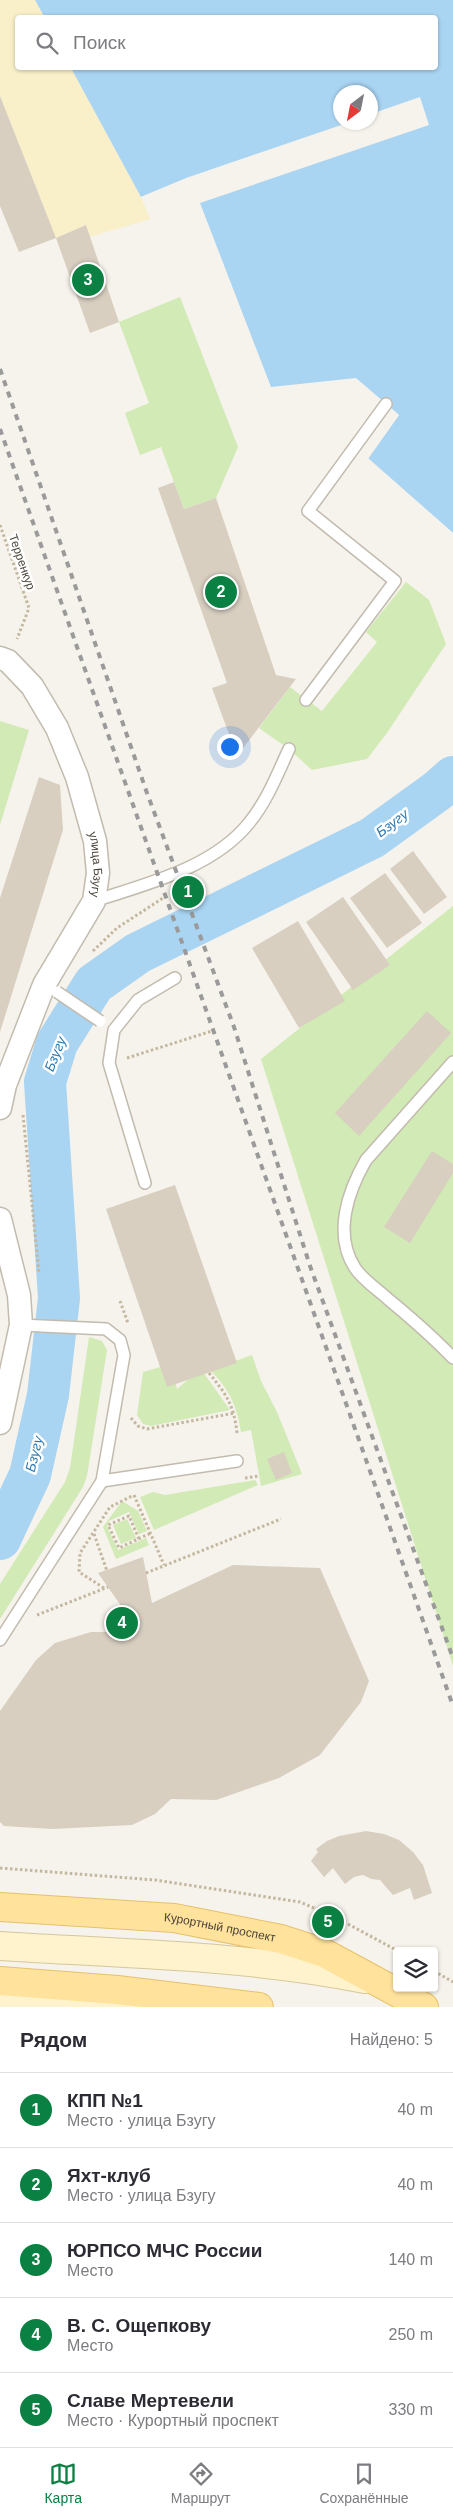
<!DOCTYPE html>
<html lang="ru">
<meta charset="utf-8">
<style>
body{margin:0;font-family:Helvetica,sans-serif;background:#f7f7f7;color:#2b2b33}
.controls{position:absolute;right:15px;bottom:15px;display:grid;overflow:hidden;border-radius:5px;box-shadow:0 1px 4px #0004}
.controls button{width:45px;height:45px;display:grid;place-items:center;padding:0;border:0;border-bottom:1px solid #e1e1e2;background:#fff;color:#2b2b33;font:25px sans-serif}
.compass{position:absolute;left:333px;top:85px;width:45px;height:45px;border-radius:50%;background:#fff;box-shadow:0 1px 4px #0004;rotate:212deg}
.you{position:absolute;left:229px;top:746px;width:18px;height:18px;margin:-12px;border:4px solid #fff;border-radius:50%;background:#1a73e8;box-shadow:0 0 0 8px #1a73e833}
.badge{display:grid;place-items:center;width:32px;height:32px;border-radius:50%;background:#0b8043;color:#fff;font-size:16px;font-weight:700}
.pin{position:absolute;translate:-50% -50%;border:2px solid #fff;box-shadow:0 1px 5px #0006}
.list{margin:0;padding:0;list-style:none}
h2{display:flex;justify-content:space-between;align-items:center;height:65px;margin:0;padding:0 20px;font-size:21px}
h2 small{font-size:16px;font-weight:400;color:#7c7c81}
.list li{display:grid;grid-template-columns:32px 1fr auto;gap:15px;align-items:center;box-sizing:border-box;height:75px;padding:0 20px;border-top:1px solid #e1e1e2}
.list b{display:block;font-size:19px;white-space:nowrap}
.list p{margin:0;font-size:16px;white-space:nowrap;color:#7c7c81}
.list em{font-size:16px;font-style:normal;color:#7c7c81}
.icon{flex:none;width:28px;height:28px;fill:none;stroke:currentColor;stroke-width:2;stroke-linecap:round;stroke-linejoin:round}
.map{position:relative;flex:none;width:453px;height:2007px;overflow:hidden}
.search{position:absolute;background:#fff;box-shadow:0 1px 4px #0004;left:15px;right:15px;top:15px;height:55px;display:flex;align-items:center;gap:12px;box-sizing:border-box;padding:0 18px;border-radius:5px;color:#7c7c81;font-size:19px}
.sheet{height:440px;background:#fff}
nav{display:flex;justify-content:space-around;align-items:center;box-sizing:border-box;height:70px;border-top:1px solid #e1e1e2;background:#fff;font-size:14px;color:#7c7c81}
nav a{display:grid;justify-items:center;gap:2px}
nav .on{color:#0b8043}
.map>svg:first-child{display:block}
.green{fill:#d2eab5}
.sand{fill:#f9efc9}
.water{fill:#a9d4f2;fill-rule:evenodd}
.pier{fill:#f6f3ec}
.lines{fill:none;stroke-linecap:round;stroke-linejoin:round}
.river{stroke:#a9d4f2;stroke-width:42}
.building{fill:#d8cfc1}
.lane-casing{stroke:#c2bbae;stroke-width:14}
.street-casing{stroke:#c2bbae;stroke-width:25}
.secondary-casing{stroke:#d6c79b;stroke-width:30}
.primary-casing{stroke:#e6c16a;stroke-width:30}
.path{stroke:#c4b79f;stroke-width:3;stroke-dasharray:2.5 2.5;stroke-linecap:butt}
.lane{stroke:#fff;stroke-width:11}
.street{stroke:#fff;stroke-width:22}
.secondary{stroke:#fff3cd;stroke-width:28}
.primary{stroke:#ffe39c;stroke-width:28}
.rail{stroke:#9a9a9a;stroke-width:4;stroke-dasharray:6 6;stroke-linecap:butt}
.lane-bridge-casing{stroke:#c2bbae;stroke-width:14;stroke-linecap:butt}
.lane-bridge{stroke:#fff;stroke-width:11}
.labels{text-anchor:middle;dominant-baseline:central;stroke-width:5;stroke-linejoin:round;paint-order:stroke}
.street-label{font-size:12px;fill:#4b4439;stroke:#fff}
.water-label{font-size:14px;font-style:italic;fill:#2e7ab2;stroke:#fff}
</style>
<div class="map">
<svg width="453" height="2007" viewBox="0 0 453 2007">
<rect width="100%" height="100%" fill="#f6f3ec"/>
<!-- green -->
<g class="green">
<path d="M180 297 238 447 216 498 184 509 161 447 140 455 125 413 149 403 119 322Z"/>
<path d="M406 582 429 600 446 644 387 733 367 759 312 770 289 749 259 728 290 687 322 711 377 642 366 632Z"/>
<path d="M0 721 29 730 0 825Z"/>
<path d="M453 906V1666L261 1059Z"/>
<path d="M89 1337 102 1341 107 1350 87 1476 83 1487 0 1619V1584L65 1482 70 1468Z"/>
<path d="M252 1355 261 1381 277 1412 302 1474 261 1486 251 1430 241 1432C237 1406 229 1389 210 1370Z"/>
<path d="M171 1364 177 1389 190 1378 203 1372 230 1410 151 1426 143 1424 137 1415 143 1372Z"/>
<path d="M255 1480 258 1485 154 1530 140 1497 153 1492 165 1495Z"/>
<path d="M122 1501 138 1511 147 1531 139 1534 129 1512 109 1521 107 1527 118 1550 146 1538 149 1545 116 1559 103 1527Z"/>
<path d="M127 1519 136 1538 121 1544 113 1525Z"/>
</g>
<!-- sand -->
<path class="sand" d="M0 0H35L45 17 18 18V68H71L141 197 150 219 90 237 86 225 56 238 0 96Z"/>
<!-- water -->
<path class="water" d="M35 0H453V533L368 458 399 415 356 379 271 388 189 177 141 197 71 68H436V18H45ZM340 92H370V122H340Z"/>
<!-- pier -->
<path class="pier" d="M420 97 429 125 200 203 271 387 356 378 399 415 368 459 453 533V535L365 460 396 416 355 381 269 389 188 181 142 199 141 197 189 177 347 123 370 122 371 114Z"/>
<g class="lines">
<!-- river -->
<path class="river" d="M0 1539 30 1475 48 1395 59 1298 45 1082 57 1043 94 984 138 953 372 838 437 791 453 777"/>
</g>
<!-- building -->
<g class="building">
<path d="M0 96 56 238 86 225 119 322 90 333 56 238 19 252 0 206Z"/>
<path d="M174 482 184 509 216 498 276 675 296 679 237 756 212 688 227 683 158 488Z"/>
<path d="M39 777 60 785 63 830 0 1032V898Z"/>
<path d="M413 851 447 897 424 914 390 869Z"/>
<path d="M385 873 422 923 387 948 350 898Z"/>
<path d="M190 886 193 895 185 898 182 889Z"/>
<path d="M343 897 390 965 353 990 306 922Z"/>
<path d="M298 921 345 1001 299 1028 252 948Z"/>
<path d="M427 1011 451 1033 359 1136 335 1113Z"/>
<path d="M432 1151 453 1164V1173L410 1243 384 1227Z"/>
<path d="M175 1185 237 1363 167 1387 106 1209Z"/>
<path d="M284 1452 292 1473 276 1480 267 1459Z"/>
<path d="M143 1557 152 1603 233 1565 320 1568 369 1681 361 1702 320 1755 279 1778 216 1800 171 1799 155 1814 132 1825 52 1829 4 1826 0 1822V1711L36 1660 55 1643 91 1632H117L131 1620 98 1573Z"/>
<path d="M366 1831 384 1834 399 1840 413 1852 423 1865 432 1893 414 1900 410 1888 393 1895 380 1880 371 1879 363 1875 354 1877 345 1884 333 1868 324 1877 311 1861 318 1852 316 1849 327 1841 339 1836Z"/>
</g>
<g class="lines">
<!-- lane casing -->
<g class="lane-casing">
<g id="lane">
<path d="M306 700 395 581 308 511 386 404"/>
<path d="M94 901C146 884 213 868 249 823 267 801 277 775 289 749"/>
<path d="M453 1062 366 1160C348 1191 333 1234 355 1268 363 1280 377 1289 388 1299 411 1318 433 1337 453 1358"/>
<path d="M145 1183 109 1063 114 1030 138 1000 175 978"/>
<path d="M102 1481 237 1461"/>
<path d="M0 1640 102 1481 124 1355 120 1340 106 1329 21 1325"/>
</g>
</g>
<!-- street casing -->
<g class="street-casing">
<g id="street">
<path id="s1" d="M0 658 8 661 32 686 57 728 77 777 95 841 98 873 94 901 44 985 5 1085 0 1108"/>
<path d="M0 1219 19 1295 21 1325 0 1423"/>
</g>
</g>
<!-- secondary casing -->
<g class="secondary-casing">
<g id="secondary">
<path d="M0 1946C122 1954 245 1955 365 1979"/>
<path d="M0 2003 16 2001 161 2006"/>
</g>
</g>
<!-- primary casing -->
<g class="primary-casing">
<g id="primary">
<path id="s2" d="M0 1907 174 1918 281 1939 324 1953 424 2007"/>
<path d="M0 1981 117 1990 259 2007"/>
</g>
</g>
<!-- path -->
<g class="path">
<path d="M0 525 29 608 17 639"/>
<path d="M93 951 117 928 163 898"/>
<path d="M127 1058 215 1030"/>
<path d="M23 1115 39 1273"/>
<path d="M120 1301 128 1323"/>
<path d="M209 1373C226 1394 234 1405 237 1433"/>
<path d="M131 1418 138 1426 147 1429 235 1413"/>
<path d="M245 1478 259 1476"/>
<path d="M134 1495 164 1565"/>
<path d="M94 1534 107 1571"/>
<path d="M139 1539 129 1516 108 1525 119 1548 151 1533"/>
<path d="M146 1573 281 1519"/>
<path d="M104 1588 79 1572 80 1553 110 1507 132 1496"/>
<path d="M37 1615 108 1587"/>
<path d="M0 1868 155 1880 300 1902 333 1916 398 1951"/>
<path d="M434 1971 453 1982"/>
</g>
<!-- lane -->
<use href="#lane" class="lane"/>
<!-- street -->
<use href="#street" class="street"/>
<!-- secondary -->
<use href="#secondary" class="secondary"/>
<!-- primary -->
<use href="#primary" class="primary"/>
<!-- rail -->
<g class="rail">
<path d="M0 369 147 793 234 1027 310 1266 453 1658"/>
<path d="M0 429C150 855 303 1280 453 1706"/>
</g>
<!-- lane-bridge casing -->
<g class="lane-bridge-casing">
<path id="lane-bridge" d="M57 992 100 1021"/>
</g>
<!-- lane-bridge -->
<use href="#lane-bridge" class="lane-bridge"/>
</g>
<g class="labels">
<!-- street labels -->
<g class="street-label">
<text transform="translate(22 562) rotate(71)">Терренкур</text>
<text stroke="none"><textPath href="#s1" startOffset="235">улица Бзугу</textPath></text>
<text stroke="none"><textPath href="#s2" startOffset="221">Курортный проспект</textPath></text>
</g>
<!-- water labels -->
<g class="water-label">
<text transform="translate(392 823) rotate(-37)">Бзугу</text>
<text transform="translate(55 1054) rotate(-68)">Бзугу</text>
<text transform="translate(34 1454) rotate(-76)">Бзугу</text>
</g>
</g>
</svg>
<div class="controls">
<button><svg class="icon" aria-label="layers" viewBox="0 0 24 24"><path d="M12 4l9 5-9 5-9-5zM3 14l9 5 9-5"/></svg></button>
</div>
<svg class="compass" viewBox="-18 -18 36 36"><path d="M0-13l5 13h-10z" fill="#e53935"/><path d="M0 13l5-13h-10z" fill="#7c7c81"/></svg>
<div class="you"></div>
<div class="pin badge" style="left:188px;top:892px">1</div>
<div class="pin badge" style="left:221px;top:592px">2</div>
<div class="pin badge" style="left:88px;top:280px">3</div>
<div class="pin badge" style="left:122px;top:1623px">4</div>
<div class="pin badge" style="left:328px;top:1922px">5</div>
<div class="search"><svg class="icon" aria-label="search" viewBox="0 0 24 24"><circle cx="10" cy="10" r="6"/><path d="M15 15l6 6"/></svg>Поиск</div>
</div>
<section class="sheet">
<h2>Рядом<small>Найдено: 5</small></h2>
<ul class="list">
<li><span class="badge">1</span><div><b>КПП №1</b><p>Место · улица Бзугу</p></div><em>40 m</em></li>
<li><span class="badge">2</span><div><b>Яхт-клуб</b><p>Место · улица Бзугу</p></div><em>40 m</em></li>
<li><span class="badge">3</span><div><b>ЮРПСО МЧС России</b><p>Место</p></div><em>140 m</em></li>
<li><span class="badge">4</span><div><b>В. С. Ощепкову</b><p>Место</p></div><em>250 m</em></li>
<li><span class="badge">5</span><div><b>Славе Мертевели</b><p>Место · Курортный проспект</p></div><em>330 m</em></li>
</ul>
</section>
<nav>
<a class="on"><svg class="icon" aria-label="map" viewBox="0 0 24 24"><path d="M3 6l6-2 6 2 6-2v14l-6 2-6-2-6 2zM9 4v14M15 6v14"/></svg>Карта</a>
<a><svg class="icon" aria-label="directions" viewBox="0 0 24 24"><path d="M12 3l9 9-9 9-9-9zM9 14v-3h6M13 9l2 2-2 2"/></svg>Маршрут</a>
<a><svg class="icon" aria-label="saved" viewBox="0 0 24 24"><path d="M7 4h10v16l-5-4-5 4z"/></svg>Сохранённые</a>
</nav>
